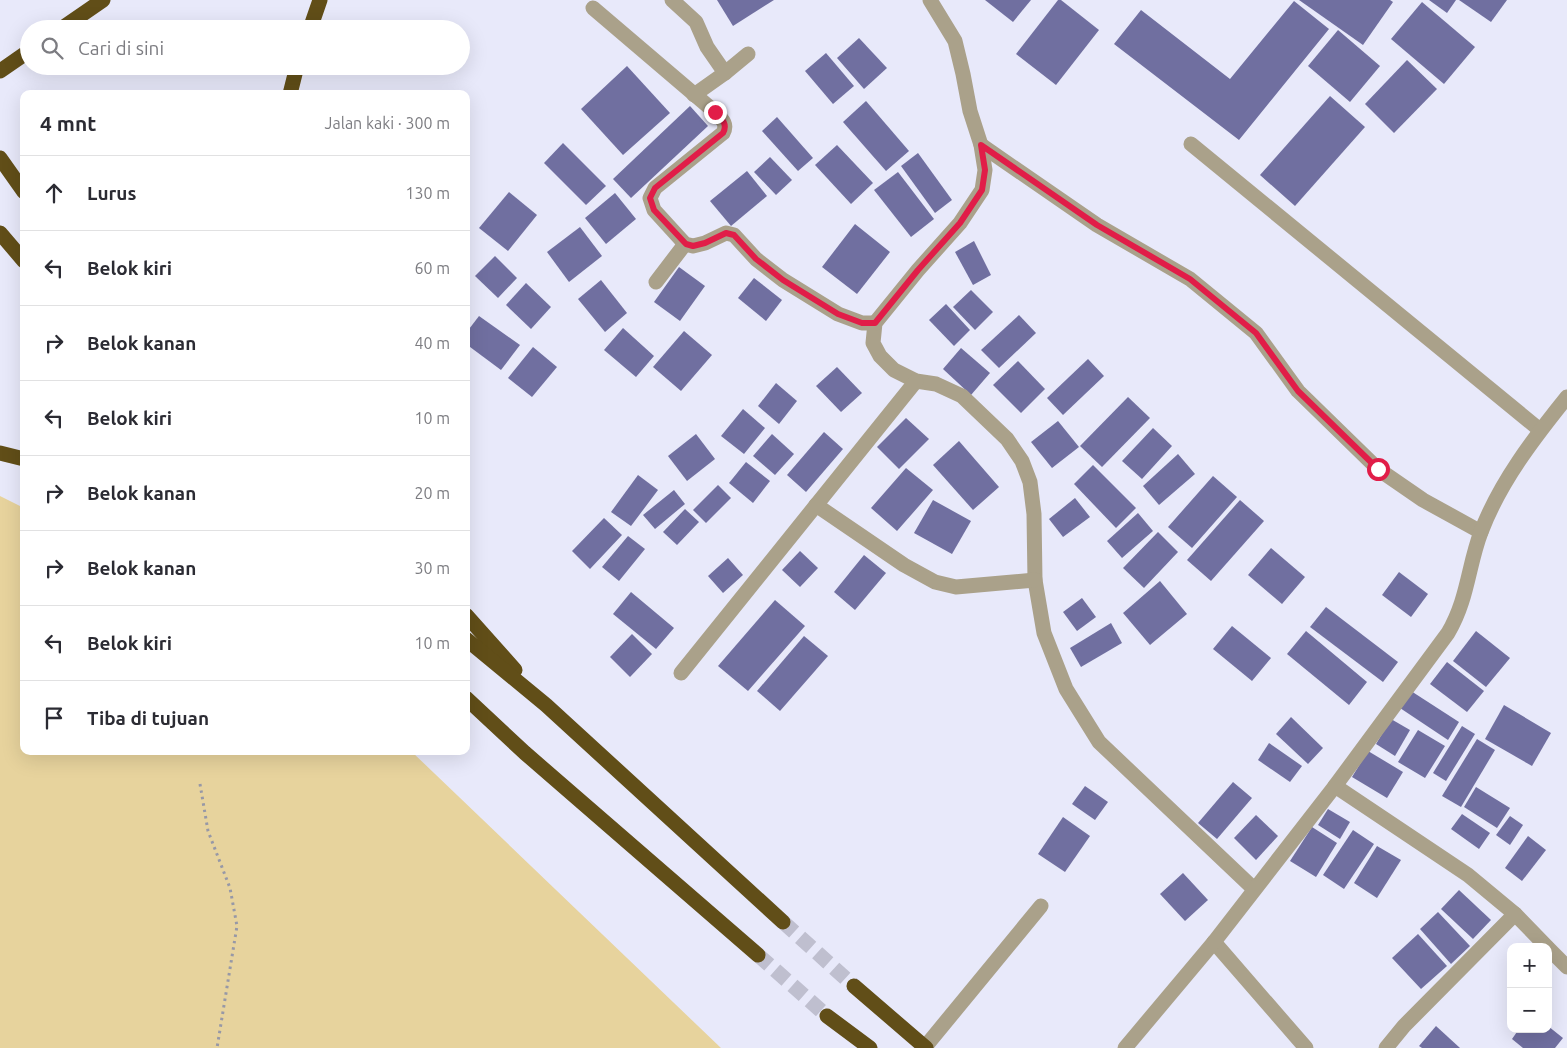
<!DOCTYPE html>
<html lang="id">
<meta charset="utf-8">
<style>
body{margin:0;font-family:Ubuntu,sans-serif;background:#f7f7f7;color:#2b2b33}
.controls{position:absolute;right:15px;bottom:15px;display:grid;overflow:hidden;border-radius:10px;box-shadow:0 5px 20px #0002}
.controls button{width:45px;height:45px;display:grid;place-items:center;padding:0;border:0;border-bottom:1px solid #e1e1e2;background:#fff;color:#2b2b33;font:25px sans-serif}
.stop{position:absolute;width:15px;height:15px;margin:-11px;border:4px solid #e11d48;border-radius:50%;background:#fff}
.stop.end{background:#e11d48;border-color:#fff;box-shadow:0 1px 5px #0008}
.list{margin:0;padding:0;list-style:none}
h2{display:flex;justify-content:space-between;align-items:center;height:65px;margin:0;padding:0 20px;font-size:21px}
h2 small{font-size:16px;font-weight:400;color:#7c7c81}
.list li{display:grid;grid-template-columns:32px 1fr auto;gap:15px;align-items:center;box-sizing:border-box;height:75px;padding:0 20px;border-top:1px solid #e1e1e2}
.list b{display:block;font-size:19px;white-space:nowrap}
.list em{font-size:16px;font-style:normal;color:#7c7c81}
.icon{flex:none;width:28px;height:28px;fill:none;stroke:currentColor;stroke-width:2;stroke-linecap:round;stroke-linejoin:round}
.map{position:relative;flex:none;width:1567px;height:1048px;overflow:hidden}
.search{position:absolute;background:#fff;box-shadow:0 5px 20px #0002;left:20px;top:20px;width:450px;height:55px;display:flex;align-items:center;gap:12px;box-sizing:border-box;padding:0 18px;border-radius:28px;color:#7c7c81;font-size:19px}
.panel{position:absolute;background:#fff;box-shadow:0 5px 20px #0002;left:20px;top:90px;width:450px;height:665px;border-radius:10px}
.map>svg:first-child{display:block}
.green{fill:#e7d39d}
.building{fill:#706fa0}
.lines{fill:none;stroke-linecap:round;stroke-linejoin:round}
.highway-tunnel{stroke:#bfbfcf;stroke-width:15;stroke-dasharray:15 8;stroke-linecap:butt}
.path{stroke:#9798a6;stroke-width:3;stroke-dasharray:2.5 4;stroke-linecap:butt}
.minor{stroke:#aaa18a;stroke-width:15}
.highway{stroke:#614e18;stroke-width:15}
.route{stroke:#e11d48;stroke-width:6}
</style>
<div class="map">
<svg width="1567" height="1048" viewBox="0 0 1567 1048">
<rect width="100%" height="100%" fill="#e8e9fa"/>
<!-- green -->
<path class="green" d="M0 496 24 508V751H411L721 1048H0Z"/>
<!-- building -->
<g class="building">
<path d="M717 0H774L733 26Z"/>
<path d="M985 0H1031L1013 22Z"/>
<path d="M1058 0H1061L1099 30 1056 85 1016 54Z"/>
<path d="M1299 0H1390L1393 2 1363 45Z"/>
<path d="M1429 0H1456L1447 13Z"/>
<path d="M1459 0H1507L1491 22Z"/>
<path d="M1294 1 1329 29 1239 140 1114 44 1141 10 1230 79Z"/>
<path d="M1422 2 1475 47 1444 84 1391 39Z"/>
<path d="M1338 30 1380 66 1350 102 1308 66Z"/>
<path d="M859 38 887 68 864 89 837 58Z"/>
<path d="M826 53 854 86 833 104 805 71Z"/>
<path d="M1407 60 1437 89 1394 133 1365 104Z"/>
<path d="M627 66 670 113 623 155 581 109Z"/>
<path d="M1330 96 1365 127 1295 206 1260 175Z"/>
<path d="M866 101 909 151 886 171 843 122Z"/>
<path d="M690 106 708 126 631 198 613 179Z"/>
<path d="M777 117 813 158 798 171 762 131Z"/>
<path d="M563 143 606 186 586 205 544 163Z"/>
<path d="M837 145 873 183 851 204 815 165Z"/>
<path d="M918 153 952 200 935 213 901 166Z"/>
<path d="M770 157 792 180 776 195 754 172Z"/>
<path d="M747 171 767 196 731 226 710 201Z"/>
<path d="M898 172 934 219 911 237 874 190Z"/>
<path d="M509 192 537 215 508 251 479 228Z"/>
<path d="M615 193 636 219 606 244 585 218Z"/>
<path d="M855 224 890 252 857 294 822 267Z"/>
<path d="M580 227 602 256 569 282 547 252Z"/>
<path d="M974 241 991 275 973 285 955 252Z"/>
<path d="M495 256 517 278 498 298 475 276Z"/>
<path d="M679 267 705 286 680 321 654 302Z"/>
<path d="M754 278 782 300 766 321 738 298Z"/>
<path d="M601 280 627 313 605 332 578 299Z"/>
<path d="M526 283 551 307 531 329 506 305Z"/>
<path d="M971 290 993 312 975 330 953 307Z"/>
<path d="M946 304 970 330 954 346 929 320Z"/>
<path d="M1019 315 1036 333 999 368 981 350Z"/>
<path d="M479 316 520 345 501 370 466 344V333Z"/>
<path d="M623 328 654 356 636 377 604 350Z"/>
<path d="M684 331 712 355 681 391 653 367Z"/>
<path d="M533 347 557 367 532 397 508 378Z"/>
<path d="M961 348 990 373 971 395 943 369Z"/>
<path d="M1088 359 1104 376 1063 415 1047 398Z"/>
<path d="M1018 361 1045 389 1021 413 993 385Z"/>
<path d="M837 367 862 393 841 412 816 386Z"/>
<path d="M776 383 797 401 779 424 758 406Z"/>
<path d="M1128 397 1150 418 1102 467 1080 446Z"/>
<path d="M743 409 765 428 744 454 721 436Z"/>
<path d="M906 418 929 439 899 469 877 447Z"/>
<path d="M1058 421 1079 447 1052 468 1031 442Z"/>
<path d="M1153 428 1172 446 1142 479 1122 461Z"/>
<path d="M824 432 843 449 806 492 787 475Z"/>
<path d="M696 434 715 459 687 481 668 456Z"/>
<path d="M772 434 794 454 775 475 753 456Z"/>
<path d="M959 441 999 487 973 510 933 465Z"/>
<path d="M1178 454 1195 474 1159 505 1143 486Z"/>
<path d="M746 462 770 481 753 503 729 483Z"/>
<path d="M1093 465 1136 508 1116 528 1074 484Z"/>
<path d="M906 468 933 490 897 531 871 508Z"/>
<path d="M638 475 658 490 631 526 611 512Z"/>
<path d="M1213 476 1237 497 1192 548 1168 527Z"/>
<path d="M718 485 731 498 706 523 693 510Z"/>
<path d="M674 490 685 504 655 529 643 515Z"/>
<path d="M1075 498 1090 517 1063 537 1049 519Z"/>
<path d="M933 500 971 521 952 554 914 533Z"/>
<path d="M1240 500 1264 521 1211 581 1187 560Z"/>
<path d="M685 509 699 522 677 545 663 532Z"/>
<path d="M1138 513 1153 531 1122 558 1107 541Z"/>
<path d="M604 518 622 535 590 569 572 551Z"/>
<path d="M1158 532 1178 552 1144 588 1123 568Z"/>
<path d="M628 536 645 549 619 581 602 567Z"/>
<path d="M1271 548 1305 577 1282 604 1248 575Z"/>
<path d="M800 551 818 568 800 587 782 570Z"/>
<path d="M864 555 886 573 855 610 834 592Z"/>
<path d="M728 558 743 575 723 593 708 576Z"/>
<path d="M1399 572 1428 594 1411 617 1382 595Z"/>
<path d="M1160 581 1187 614 1150 645 1123 613Z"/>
<path d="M631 592 674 628 656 649 613 614Z"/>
<path d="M1082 598 1096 617 1077 631 1063 612Z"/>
<path d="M775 600 805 626 748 691 718 666Z"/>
<path d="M1326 607 1398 662 1383 682 1310 627Z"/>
<path d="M1111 623 1122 643 1081 667 1070 648Z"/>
<path d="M1232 626 1271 658 1252 681 1213 649Z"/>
<path d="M1306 631 1367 682 1349 705 1287 654Z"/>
<path d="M1476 631 1510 658 1486 687 1453 661Z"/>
<path d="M632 634 652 654 630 677 610 657Z"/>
<path d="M804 636 828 656 780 711 757 691Z"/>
<path d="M1447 662 1484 691 1467 712 1430 684Z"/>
<path d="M1411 691 1459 722 1448 740 1400 708Z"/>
<path d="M1504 705 1551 733 1532 766 1485 739Z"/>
<path d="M1291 717 1323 748 1308 764 1276 734Z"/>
<path d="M1391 719 1410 730 1395 756 1376 744Z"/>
<path d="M1462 726 1475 734 1446 781 1433 773Z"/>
<path d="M1418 730 1445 746 1425 778 1398 762Z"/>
<path d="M1477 739 1495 750 1461 807 1442 796Z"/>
<path d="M1269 743 1302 766 1290 782 1258 760Z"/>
<path d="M1368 751 1403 772 1387 798 1352 777Z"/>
<path d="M1233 782 1252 798 1217 839 1198 823Z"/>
<path d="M1085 786 1108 802 1095 820 1072 804Z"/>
<path d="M1476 787 1510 808 1497 828 1464 807Z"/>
<path d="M1328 809 1350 822 1340 839 1318 825Z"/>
<path d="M1462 814 1490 833 1479 849 1451 829Z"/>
<path d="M1256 815 1278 836 1256 860 1234 838Z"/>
<path d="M1510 816 1523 825 1510 845 1496 835Z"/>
<path d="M1063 817 1090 836 1065 872 1038 854Z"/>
<path d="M1312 827 1337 843 1316 877 1290 861Z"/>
<path d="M1353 830 1374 844 1344 889 1323 875Z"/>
<path d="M1528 836 1546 850 1522 881 1505 868Z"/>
<path d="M1377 846 1401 860 1377 898 1354 883Z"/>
<path d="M1183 873 1208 900 1185 921 1160 894Z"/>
<path d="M1459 890 1491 920 1473 939 1441 909Z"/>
<path d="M1438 912 1470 946 1451 964 1420 929Z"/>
<path d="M1418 934 1447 966 1421 989 1392 958Z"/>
<path d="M1436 1026 1460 1048H1422L1419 1046Z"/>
<path d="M1548 1026 1563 1038 1555 1048H1523L1512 1039 1519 1029H1548Z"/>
</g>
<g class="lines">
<!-- highway-tunnel -->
<g class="highway-tunnel">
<path d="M783 922 854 986"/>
<path d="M758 955 827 1016"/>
</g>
<!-- path -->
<path class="path" d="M200 784 208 831 230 888 237 926 217 1048"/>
<!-- minor -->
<g class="minor">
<path d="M672 0 696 22 707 47 725 73"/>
<path d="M930 0 955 41 963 74 970 111 981 145 985 170 982 190 960 223 918 270 875 323 873 343 880 356 894 370 916 381 936 384 962 396 1007 439 1022 461 1030 482 1034 514 1035 580 1044 633 1066 689 1099 742 1254 889"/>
<path d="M593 8 715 112C722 119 728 124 723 133L655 188 650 198 654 210 685 244 693 246 705 243 726 233 734 235 756 259 783 280 838 314 862 323H875"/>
<path d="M694 95 725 73 748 54"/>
<path d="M1191 144 1540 430"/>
<path d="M981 145 1097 225 1190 279 1256 333 1298 391 1378 469 1423 500 1481 532"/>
<path d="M656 282 685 244"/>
<path d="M816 505 904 565 935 582 956 587 1035 580"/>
<path d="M681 673 916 381"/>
<path d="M1335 786 1468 875 1515 914 1547 947"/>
<path d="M1214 942 1306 1048"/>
<path d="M1548 948 1567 967"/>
<path d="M925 1047 1041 906"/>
<path d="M1125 1048 1214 942 1335 786 1448 633C1468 599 1468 566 1481 532 1500 482 1534 438 1567 397"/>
<path d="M1386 1048 1404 1026 1515 914"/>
</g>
<!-- highway -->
<g class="highway">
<path d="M61 29 103 0"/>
<path d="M310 29 320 0"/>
<path d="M0 71 29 51"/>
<path d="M290 94 297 66"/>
<path d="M0 158 24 192"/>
<path d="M0 233 24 261"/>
<path d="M0 453 24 459"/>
<path d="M466 615 515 670"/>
<path d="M466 639 546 705 783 922"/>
<path d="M466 698 525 753 758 955"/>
<path d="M854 986 926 1048"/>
<path d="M827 1016 870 1048"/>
</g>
</g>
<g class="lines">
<!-- route -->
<path class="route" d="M715 112C722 119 728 124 723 133L655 188 650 198 654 210 686 244 693 246 705 243 726 233 734 235 756 259 783 280 838 314 862 323H875L918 270 960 223 982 190 985 170 981 145 1097 225 1190 279 1256 333 1298 391 1378 469"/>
</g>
</svg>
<div class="controls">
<button>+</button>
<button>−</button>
</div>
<div class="stop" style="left:1378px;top:469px"></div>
<div class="stop end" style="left:715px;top:112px"></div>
<div class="search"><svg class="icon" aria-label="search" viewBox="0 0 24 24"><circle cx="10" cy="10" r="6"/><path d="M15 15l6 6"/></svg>Cari di sini</div>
<section class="panel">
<h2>4 mnt<small>Jalan kaki · 300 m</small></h2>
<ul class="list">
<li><svg class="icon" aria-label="ahead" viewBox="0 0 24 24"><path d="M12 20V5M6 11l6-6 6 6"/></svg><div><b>Lurus</b></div><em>130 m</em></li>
<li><svg class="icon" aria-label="left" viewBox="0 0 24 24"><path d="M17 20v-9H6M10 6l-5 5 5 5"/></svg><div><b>Belok kiri</b></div><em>60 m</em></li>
<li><svg class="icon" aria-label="right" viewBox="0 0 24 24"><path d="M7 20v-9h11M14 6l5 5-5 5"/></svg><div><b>Belok kanan</b></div><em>40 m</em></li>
<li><svg class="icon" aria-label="left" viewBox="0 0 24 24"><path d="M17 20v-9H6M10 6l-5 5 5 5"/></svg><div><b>Belok kiri</b></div><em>10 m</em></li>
<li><svg class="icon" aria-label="right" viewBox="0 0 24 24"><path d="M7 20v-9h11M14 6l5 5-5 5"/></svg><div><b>Belok kanan</b></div><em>20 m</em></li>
<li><svg class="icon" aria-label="right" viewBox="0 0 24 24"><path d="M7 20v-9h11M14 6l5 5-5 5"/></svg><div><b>Belok kanan</b></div><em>30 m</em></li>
<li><svg class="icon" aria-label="left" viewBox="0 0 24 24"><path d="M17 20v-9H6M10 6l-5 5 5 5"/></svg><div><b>Belok kiri</b></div><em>10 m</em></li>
<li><svg class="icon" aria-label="arrive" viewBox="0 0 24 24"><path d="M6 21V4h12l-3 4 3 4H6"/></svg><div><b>Tiba di tujuan</b></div></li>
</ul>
</section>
</div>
